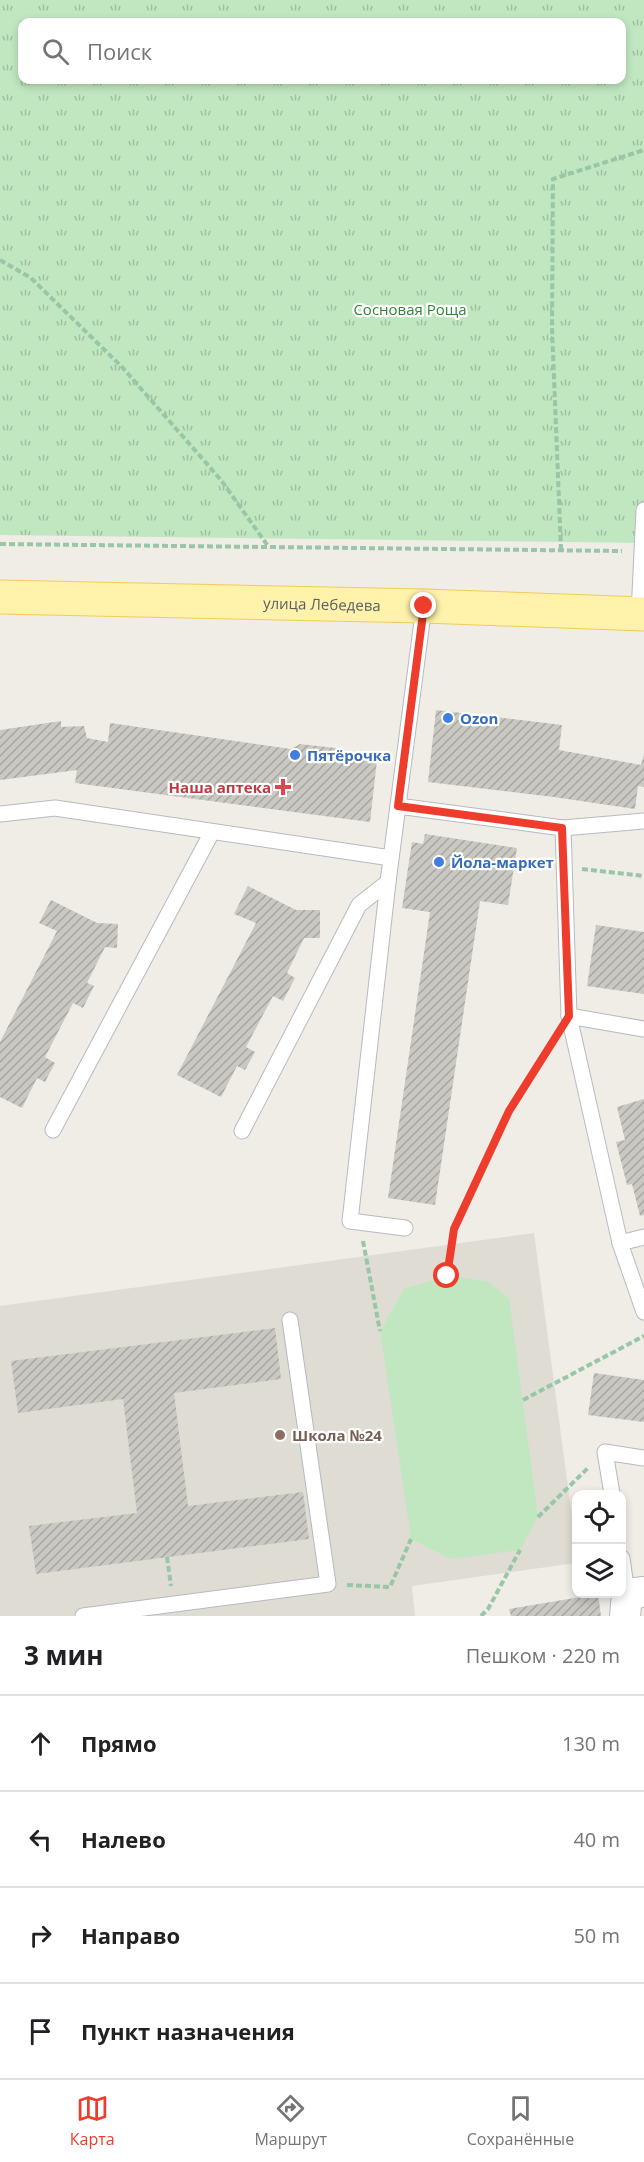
<!DOCTYPE html>
<html lang="ru">
<meta charset="utf-8">
<style>
body{margin:0;font-family:"Open Sans",sans-serif;background:#f2f2f2;color:#202124}
.controls{position:absolute;right:18px;bottom:18px;display:grid;overflow:hidden;border-radius:12px;box-shadow:0 3px 9px #0003}
.controls button{width:54px;height:54px;display:grid;place-items:center;padding:0;border:0;border-bottom:2px solid #e0e0e0;background:#fff;color:#202124;font:30px sans-serif}
.stop{position:absolute;width:18px;height:18px;margin:-14px;border:4px solid #ee3d2c;border-radius:50%;background:#fff}
.stop.end{background:#ee3d2c;border-color:#fff;box-shadow:0 2px 6px #0008}
.list{margin:0;padding:0;list-style:none}
h2{display:flex;justify-content:space-between;align-items:center;height:78px;margin:0;padding:0 24px;font-size:26px}
h2 small{font-size:20px;font-weight:400;color:#757577}
.list li{display:grid;grid-template-columns:39px 1fr auto;gap:18px;align-items:center;box-sizing:border-box;height:96px;padding:0 24px;border-top:2px solid #e0e0e0}
.list b{display:block;font-size:22px;white-space:nowrap}
.list em{font-size:20px;font-style:normal;color:#757577}
.icon{flex:none;width:33px;height:33px;fill:none;stroke:currentColor;stroke-width:2;stroke-linecap:round;stroke-linejoin:round}
.map{position:relative;flex:none;width:644px;height:1616px;overflow:hidden}
.search{position:absolute;background:#fff;box-shadow:0 3px 9px #0003;left:18px;right:18px;top:18px;height:66px;display:flex;align-items:center;gap:15px;box-sizing:border-box;padding:0 21px;border-radius:12px;color:#757577;font-size:22px}
.sheet{height:462px;background:#fff}
nav{display:flex;justify-content:space-around;align-items:center;box-sizing:border-box;height:84px;border-top:2px solid #e0e0e0;background:#fff;font-size:16px;color:#757577}
nav a{display:grid;justify-items:center;gap:3px}
nav .on{color:#ee3d2c}
.map>svg:first-child{display:block}
.education{fill:#dfdcd3}
.grass{fill:#c1e7c1}
.park{fill:url(#park-tufts);fill-rule:evenodd}
.building{fill:url(#building-hatch)}
.lines{fill:none;stroke-linecap:round;stroke-linejoin:round}
.lane-casing{stroke:#b7babf;stroke-width:17}
.street-casing{stroke:#b7babf;stroke-width:32}
.primary-casing{stroke:#f5cb58;stroke-width:35}
.path{stroke:#98c6a6;stroke-width:4;stroke-dasharray:6 3;stroke-linecap:butt}
.lane{stroke:#fff;stroke-width:15}
.street{stroke:#fff;stroke-width:30}
.primary{stroke:#fff2aa;stroke-width:33}
.route{stroke:#ee3d2c;stroke-width:8}
.shop-dot{fill:#3f7fe0;stroke:#fff;stroke-width:2}
.health-dot{fill:#e0444e;stroke:#fff;stroke-width:2}
.education-dot{fill:#8d6e63;stroke:#fff;stroke-width:2}
.labels{text-anchor:middle;dominant-baseline:central;stroke-width:4.5;stroke-linejoin:round;paint-order:stroke}
.park-label{font-size:15px;fill:#338638;stroke:#fff}
.street-label{font-size:15px;fill:#5c6066;stroke:#fff}
.shop-label{font-size:15px;font-weight:bold;fill:#366cbe;stroke:#fff;text-anchor:start}
.health-label{font-size:15px;font-weight:bold;fill:#be3a42;stroke:#fff;text-anchor:end}
.education-label{font-size:15px;font-weight:bold;fill:#785e54;stroke:#fff;text-anchor:start}
</style>
<div class="map">
<svg width="644" height="1616" viewBox="0 0 644 1616">
<defs>
<pattern id="park-tufts" width="24" height="20" patternUnits="userSpaceOnUse" patternTransform="scale(1.5)"><rect width="24" height="20" fill="#c1e7c1"/><path d="M3 7l-1-3M5 7V3M7 7l1-3M15 17l-1-3M17 17v-4M19 17l1-3" fill="none" stroke="#a0bfa1"/></pattern>
<pattern id="building-hatch" width="6" height="6" patternUnits="userSpaceOnUse" patternTransform="scale(1.5)"><rect width="6" height="6" fill="#cac8c2"/><path d="M-1 1l2-2M0 6l6-6M5 7l2-2" fill="none" stroke="#a7a6a1"/></pattern>
</defs>
<rect width="100%" height="100%" fill="#efede5"/>
<!-- education -->
<path class="education" d="M534 1233 576 1547V1563L412 1586 415 1616H0V1306Z"/>
<!-- grass -->
<path class="grass" d="M447 1276 487 1281 509 1298 538 1517 520 1550 451 1559 411 1539 380 1331 404 1289Z"/>
<!-- park -->
<path class="park" d="M0 0H644V543L0 535ZM22 22H622V80H22Z"/>
<!-- building -->
<g class="building">
<path d="M436 710 562 725 559 750 641 765 644 754V787L638 786 635 809 554 797 428 782Z"/>
<path d="M61 721V727L84 726 87 738 108 742 110 723 291 749 300 744 335 748 377 760 370 822 75 783 77 770 0 780V730Z"/>
<path d="M425 834 517 848 508 905 480 901 435 1205 388 1198 430 912 402 908 412 842 423 844Z"/>
<path d="M248 886 296 910H320V938H304L287 973 295 978 283 1001 273 996 246 1047 255 1052 245 1070 237 1066 221 1097 177 1075 256 923 234 914Z"/>
<path d="M51 900 97 923 118 924 117 948 105 947 87 983 94 986 83 1008 73 1003 45 1057 55 1063 45 1082 37 1078 22 1108 0 1097V1042L57 931 39 923Z"/>
<path d="M596 925 644 932V994L587 986Z"/>
<path d="M644 1099V1215L640 1216 632 1184 627 1185 616 1142 625 1140 617 1107Z"/>
<path d="M275 1328 281 1379 174 1393 188 1506 303 1492 309 1539 36 1574 29 1526 137 1513 123 1399 18 1413 11 1361Z"/>
<path d="M594 1373 644 1380V1422L588 1415Z"/>
<path d="M598 1594 601 1616H511L509 1609Z"/>
</g>
<g class="lines">
<!-- lane casing -->
<g class="lane-casing">
<g id="lane">
<path d="M639 614 644 510"/>
<path d="M398 806 563 828 644 821"/>
<path d="M0 814 55 808 391 858"/>
<path d="M563 828 569 1016 620 1243 644 1312"/>
<path d="M569 1016 644 1029"/>
<path d="M53 1130 212 832"/>
<path d="M242 1131 359 905 388 882"/>
<path d="M405 1228 350 1221 388 882 424 606"/>
<path d="M620 1243 644 1237"/>
<path d="M612 1494 605 1452 644 1458"/>
<path d="M622 1558 627 1594"/>
<path d="M83 1616 328 1584 290 1320"/>
</g>
</g>
<!-- street casing -->
<g class="street-casing">
<path id="street" d="M625 1616 627 1594 644 1592"/>
</g>
<!-- primary casing -->
<g class="primary-casing">
<g id="primary">
<path id="s1" d="M0 597 424 606 644 614"/>
</g>
</g>
<!-- path -->
<g class="path">
<path d="M0 260 31 278 122 367 221 480 268 546"/>
<path d="M0 544 622 551"/>
<path d="M561 550 552 328 553 179 644 150"/>
<path d="M582 869 644 876"/>
<path d="M363 1241 380 1331"/>
<path d="M447 1276 454 1229 509 1111 554 1039"/>
<path d="M523 1400 644 1336"/>
<path d="M538 1517 589 1467"/>
<path d="M167 1557 171 1586"/>
<path d="M347 1585 390 1587 411 1539"/>
<path d="M481 1616 488 1609 520 1550"/>
</g>
<!-- lane -->
<use href="#lane" class="lane"/>
<!-- street -->
<use href="#street" class="street"/>
<!-- primary -->
<use href="#primary" class="primary"/>
</g>
<g class="lines">
<!-- route -->
<path class="route" d="M424 606 398 806 562 828 569 1016 509 1111 454 1229 447 1276"/>
</g>
<!-- markers -->
<g class="shop-dot">
<circle cx="448" cy="718" r="6"/>
<circle cx="295" cy="755" r="6"/>
<circle cx="439" cy="862" r="6"/>
</g>
<path class="health-dot" d="M280 778h6v6h6v6h-6v6h-6v-6h-6v-6h6z"/>
<circle class="education-dot" cx="280" cy="1435" r="6"/>
<g class="labels">
<!-- park labels -->
<g class="park-label">
<text x="410" y="309">Сосновая Роща</text>
</g>
<!-- street labels -->
<g class="street-label">
<text stroke="none"><textPath href="#s1" startOffset="322">улица Лебедева</textPath></text>
</g>
<!-- shop labels -->
<g class="shop-label">
<text x="460" y="718">Ozon</text>
<text x="307" y="755">Пятёрочка</text>
<text x="451" y="862">Йола-маркет</text>
</g>
<!-- health labels -->
<g class="health-label">
<text x="271" y="787">Наша аптека</text>
</g>
<!-- education labels -->
<g class="education-label">
<text x="292" y="1435">Школа №24</text>
</g>
</g>
</svg>
<div class="controls">
<button><svg class="icon" aria-label="locate" viewBox="0 0 24 24"><circle cx="12" cy="12" r="6"/><path d="M12 2v4M12 18v4M2 12h4M18 12h4"/></svg></button>
<button><svg class="icon" aria-label="layers" viewBox="0 0 24 24"><path d="M12 4l9 5-9 5-9-5zM3 14l9 5 9-5"/></svg></button>
</div>
<div class="stop" style="left:447px;top:1276px"></div>
<div class="stop end" style="left:424px;top:606px"></div>
<div class="search"><svg class="icon" aria-label="search" viewBox="0 0 24 24"><circle cx="10" cy="10" r="6"/><path d="M15 15l6 6"/></svg>Поиск</div>
</div>
<section class="sheet">
<h2>3 мин<small>Пешком · 220 m</small></h2>
<ul class="list">
<li><svg class="icon" aria-label="ahead" viewBox="0 0 24 24"><path d="M12 20V5M6 11l6-6 6 6"/></svg><div><b>Прямо</b></div><em>130 m</em></li>
<li><svg class="icon" aria-label="left" viewBox="0 0 24 24"><path d="M17 20v-9H6M10 6l-5 5 5 5"/></svg><div><b>Налево</b></div><em>40 m</em></li>
<li><svg class="icon" aria-label="right" viewBox="0 0 24 24"><path d="M7 20v-9h11M14 6l5 5-5 5"/></svg><div><b>Направо</b></div><em>50 m</em></li>
<li><svg class="icon" aria-label="arrive" viewBox="0 0 24 24"><path d="M6 21V4h12l-3 4 3 4H6"/></svg><div><b>Пункт назначения</b></div></li>
</ul>
</section>
<nav>
<a class="on"><svg class="icon" aria-label="map" viewBox="0 0 24 24"><path d="M3 6l6-2 6 2 6-2v14l-6 2-6-2-6 2zM9 4v14M15 6v14"/></svg>Карта</a>
<a><svg class="icon" aria-label="directions" viewBox="0 0 24 24"><path d="M12 3l9 9-9 9-9-9zM9 14v-3h6M13 9l2 2-2 2"/></svg>Маршрут</a>
<a><svg class="icon" aria-label="saved" viewBox="0 0 24 24"><path d="M7 4h10v16l-5-4-5 4z"/></svg>Сохранённые</a>
</nav>
